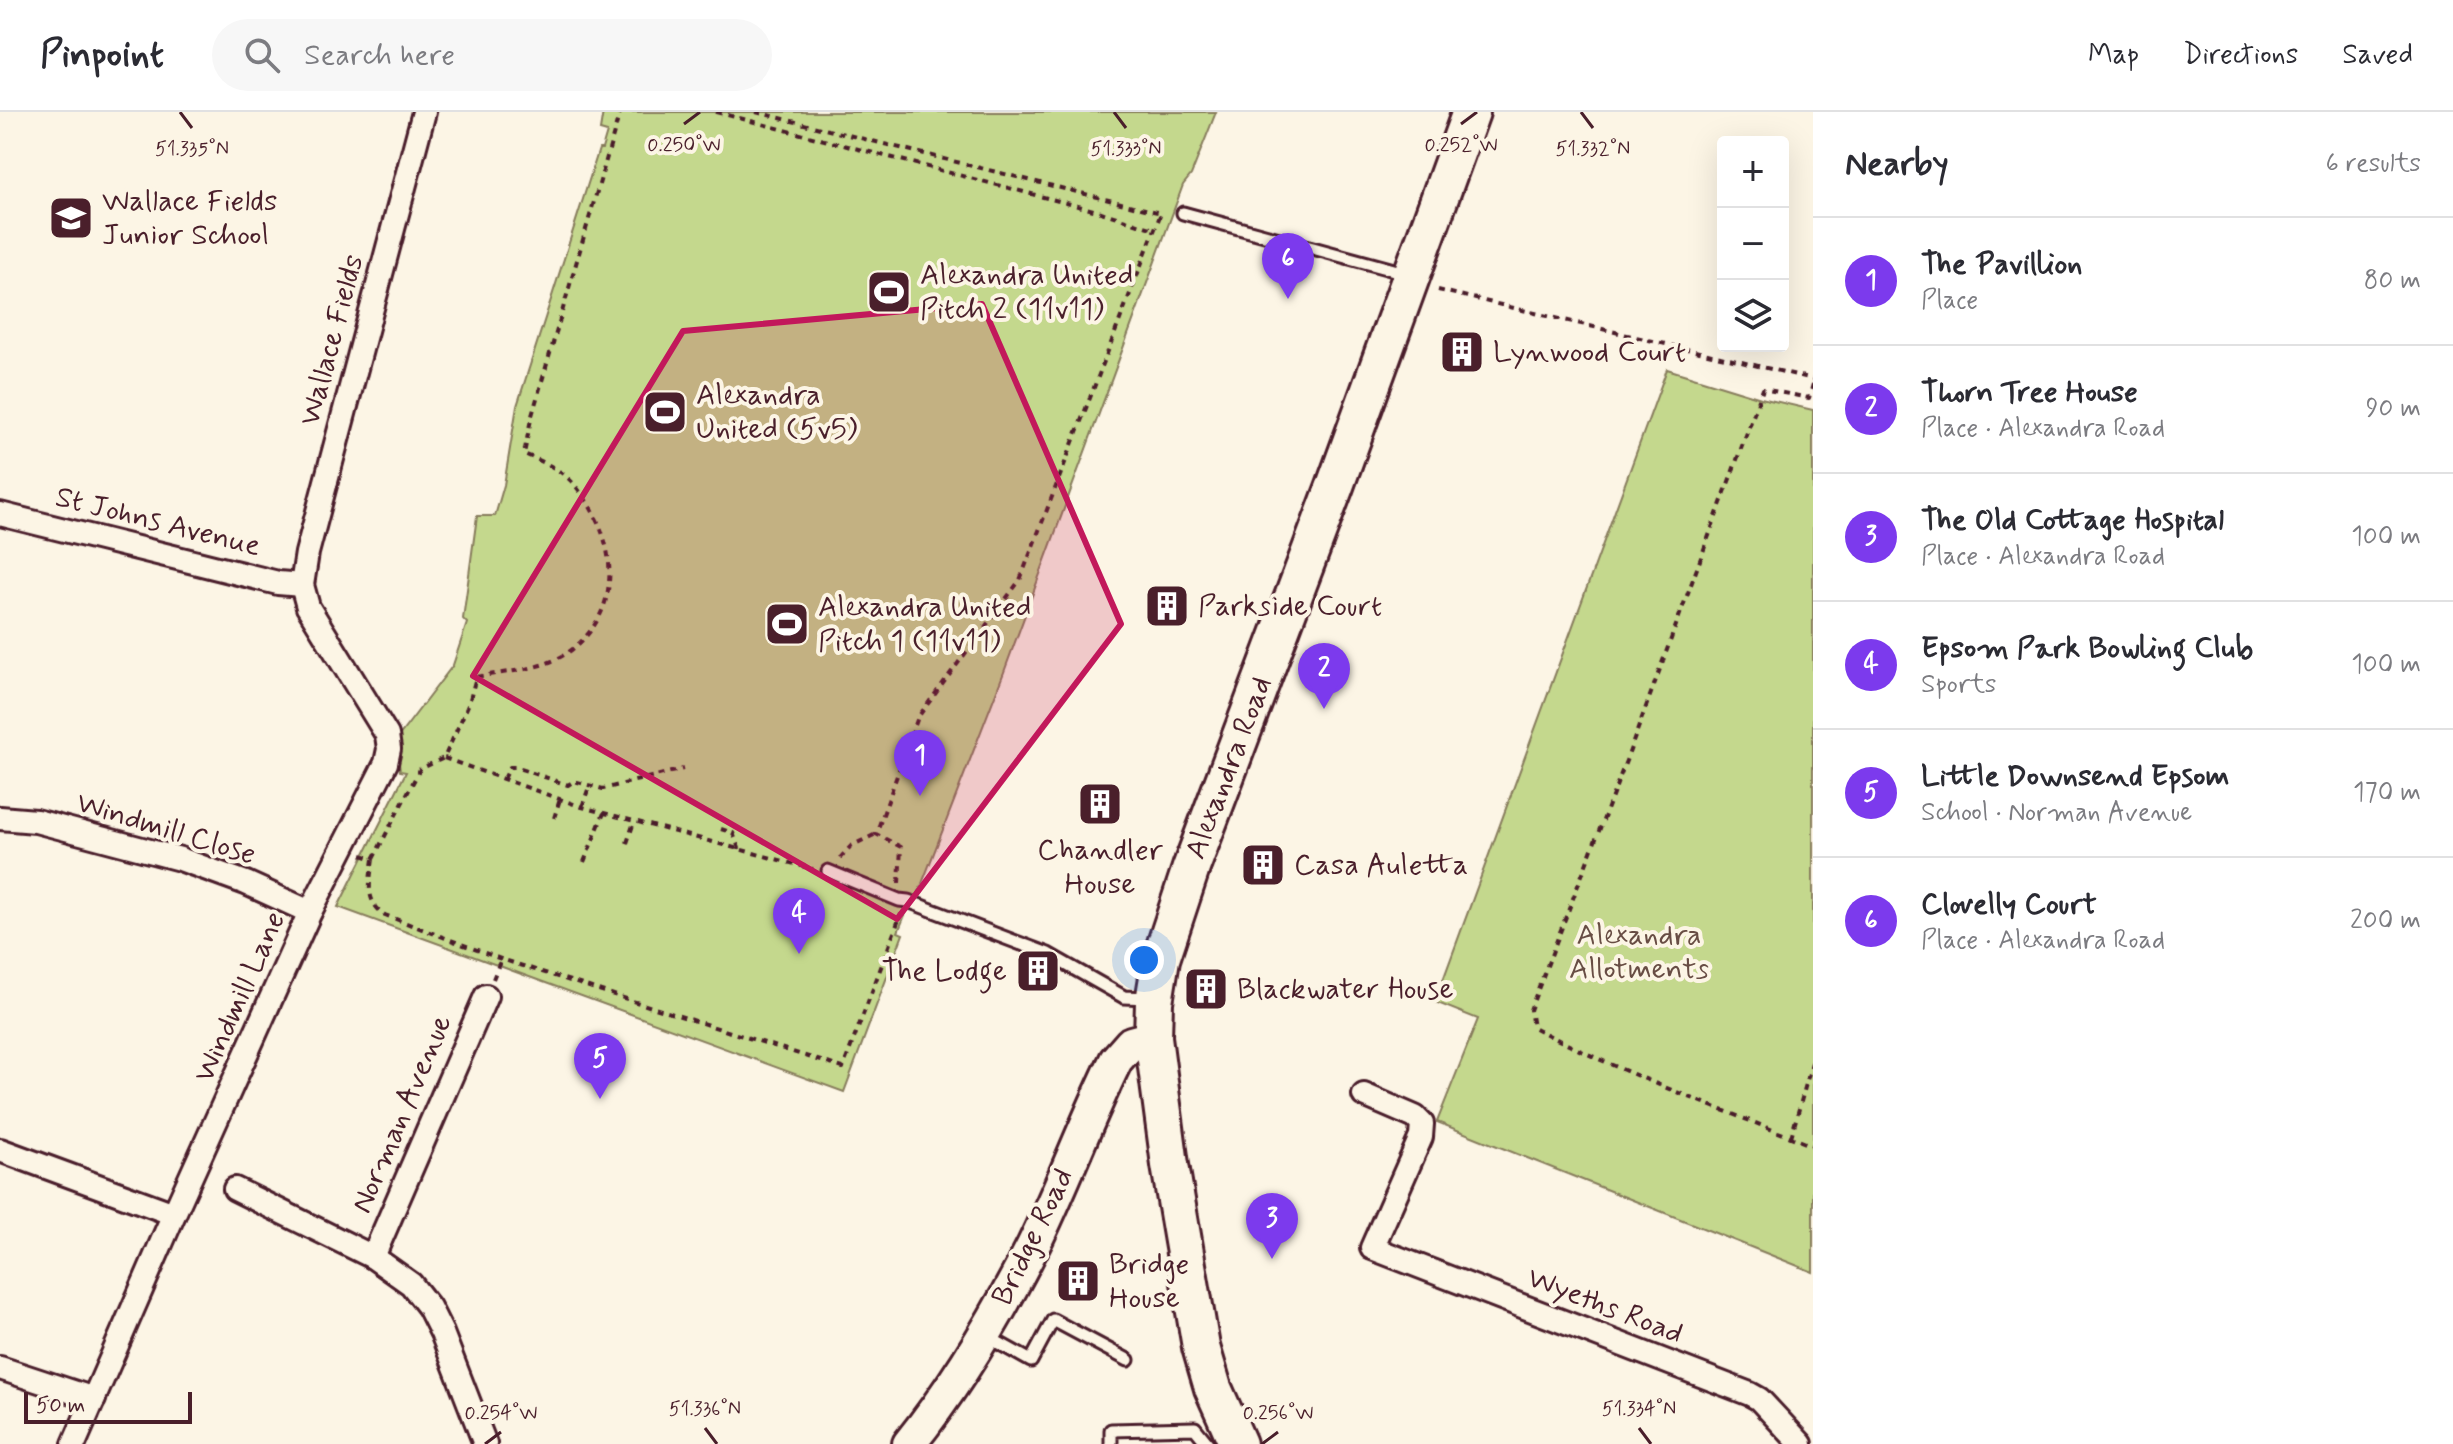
<!DOCTYPE html>
<meta charset="utf-8">
<style>
body{margin:0;font-family:Mynerve,sans-serif;background:#f7f7f7;color:#2b2b33}
.controls{position:absolute;right:24px;top:24px;display:grid;overflow:hidden;border-radius:8px;box-shadow:0 8px 32px #0002}
.controls button{width:72px;height:72px;display:grid;place-items:center;padding:0;border:0;border-bottom:2px solid #e1e1e2;background:#fff;color:#2b2b33;font:40px sans-serif}
.scale{position:absolute;left:24px;bottom:20px;width:168px;box-sizing:border-box;padding-left:8px;border:4px solid #4a1f2b;border-top:0;font-size:22px;line-height:28px;white-space:nowrap;color:#4a1f2b;-webkit-text-stroke:6px #fcf5e5;paint-order:stroke}
.you{position:absolute;left:1144px;top:848px;width:28px;height:28px;margin:-20px;border:6px solid #fff;border-radius:50%;background:#1a73e8;box-shadow:0 0 0 12px #1a73e833}
.badge{display:grid;place-items:center;width:52px;height:52px;border-radius:50%;background:#7c3aed;color:#fff;font-size:26px;font-weight:700}
.pin{position:absolute;translate:-50% -66px;filter:drop-shadow(0 2px 4px #0008)}
.pin::after{content:'';position:absolute;top:42px;width:28px;height:24px;background:inherit;clip-path:polygon(0 0,100% 0,50% 100%)}
.list{margin:0;padding:0;list-style:none}
h2{display:flex;justify-content:space-between;align-items:center;height:104px;margin:0;padding:0 32px;font-size:34px}
h2 small{font-size:26px;font-weight:400;color:#7c7c81}
.list li{display:grid;grid-template-columns:52px 1fr auto;gap:24px;align-items:center;box-sizing:border-box;height:128px;padding:0 32px;border-top:2px solid #e1e1e2}
.list b{display:block;font-size:30px;white-space:nowrap}
.list p{margin:0;font-size:26px;white-space:nowrap;color:#7c7c81}
.list em{font-size:26px;font-style:normal;color:#7c7c81}
.icon{flex:none;width:44px;height:44px;fill:none;stroke:currentColor;stroke-width:2;stroke-linecap:round;stroke-linejoin:round}
.map{position:relative;flex:none;width:1813px;height:1332px;overflow:hidden}
header{display:flex;align-items:center;gap:48px;box-sizing:border-box;height:112px;padding:0 40px;background:#fff;border-bottom:2px solid #e1e1e2}
header strong{font-size:38px}
nav{display:flex;gap:44px;margin-inline-start:auto;font-size:28px}
.search{width:560px;height:72px;background:#f7f7f7;display:flex;align-items:center;gap:20px;box-sizing:border-box;padding:0 28px;border-radius:44px;color:#7c7c81;font-size:30px}
main{display:flex}
aside{flex:1;background:#fff}
.map>svg:first-child{display:block}
.green{fill:#c4d88d;stroke:#877c5c;stroke-width:2}
.lines{fill:none;stroke-linecap:round;stroke-linejoin:round}
.lane-casing{stroke:#4a1f2b;stroke-width:17}
.street-casing{stroke:#4a1f2b;stroke-width:28}
.secondary-casing{stroke:#4a1f2b;stroke-width:38}
.primary-casing{stroke:#4a1f2b;stroke-width:42}
.path{stroke:#4a1f2b;stroke-width:4;stroke-dasharray:6 6;stroke-linecap:butt}
.lane{stroke:#fcf5e5;stroke-width:11}
.street{stroke:#fcf5e5;stroke-width:22}
.secondary{stroke:#fcf5e5;stroke-width:32}
.primary{stroke:#fcf5e5;stroke-width:36}
.marked{fill:#c2185b;fill-opacity:0.2;stroke:#c2185b;stroke-width:6;stroke-linejoin:round}
.ticks{fill:none;stroke:#4a1f2b;stroke-width:3}
.labels{text-anchor:middle;dominant-baseline:central;stroke-width:8;stroke-linejoin:round;paint-order:stroke}
.poi-label{font-size:30px;fill:#4a1f2b;stroke:#fcf5e5;text-anchor:start}
.street-label{font-size:30px;fill:#4a1f2b;stroke:#fcf5e5}
.park-label{font-size:30px;fill:#684d44;stroke:#fcf5e5}
.ticks-label{font-size:20px;text-anchor:middle;fill:#4a1f2b;stroke:#fcf5e5;stroke-width:8;stroke-linejoin:round;paint-order:stroke}
</style>
<header>
<strong>Pinpoint</strong>
<div class="search"><svg class="icon" aria-label="search" viewBox="0 0 24 24"><circle cx="10" cy="10" r="6"/><path d="M15 15l6 6"/></svg>Search here</div>
<nav><a>Map</a><a>Directions</a><a>Saved</a></nav>
</header>
<main>
<div class="map">
<svg width="1813" height="1332" viewBox="0 0 1813 1332">
<rect width="100%" height="100%" fill="#fcf5e5"/>
<filter id="ink" filterUnits="userSpaceOnUse"><feTurbulence type="fractalNoise" baseFrequency=".0125" numOctaves="2"/><feDisplacementMap in="SourceGraphic" scale="16" xChannelSelector="R" yChannelSelector="G"/><feConvolveMatrix kernelMatrix="1 2 1 2 8 2 1 2 1" color-interpolation-filters="sRGB"/></filter>
<g filter="url(#ink)">
<!-- green -->
<g class="green">
<path d="M603 0H1216L1191 63 1183 73 1004 560 918 782 907 798 898 820 903 822 844 980 338 795 406 660 400 659 396 628 453 553 467 511 463 507 477 404H495L504 373 517 294 599 37H602L607 20 600 18Z"/>
<path d="M1667 257 1761 286 1813 298V1160L1437 1010 1478 907 1435 890Z"/>
</g>
<g class="lines">
<!-- lane casing -->
<g class="lane-casing">
<g id="lane">
<path d="M1183 101 1394 158"/>
<path d="M828 759 899 788 908 789 1048 842 1124 885 1148 886"/>
<path d="M986 1224 1031 1249 1053 1208 1128 1248"/>
<path d="M1111 1332V1318L1195 1316 1208 1332"/>
</g>
</g>
<!-- street casing -->
<g class="street-casing">
<g id="street">
<path d="M0 402 278 471 302 473"/>
<path d="M0 706 36 709 180 747 246 771 310 800"/>
<path d="M1364 983 1415 1005 1422 1012 1421 1025 1372 1136 1750 1282 1759 1287 1801 1332"/>
<path d="M0 1038 174 1102"/>
<path d="M235 1077 373 1145 411 1172 429 1195 442 1221 485 1332"/>
<path d="M373 1145 486 884"/>
<path d="M0 1256 94 1287"/>
<path d="M74 1332 174 1102 310 800 386 651 389 637 387 623 308 495 302 473 307 441 424 0"/>
</g>
</g>
<!-- secondary casing -->
<g class="secondary-casing">
<path id="secondary" d="M909 1332C958 1271 998 1203 1033 1134 1063 1073 1086 1009 1116 948L1131 931 1153 925"/>
</g>
<!-- primary casing -->
<g class="primary-casing">
<path id="primary" d="M1238 1332 1213 1276 1201 1235 1170 1053 1153 925 1154 890 1161 847 1191 756 1335 374 1471 0"/>
</g>
<!-- path -->
<g class="path">
<path d="M716 0 1101 100 1154 117"/>
<path d="M756 0 1161 101"/>
<path d="M1438 178 1813 267"/>
<path d="M1813 272 1809 286 1763 277 1629 641 1530 898 1533 915C1622 962 1720 996 1813 1034"/>
<path d="M444 646 582 695 813 757"/>
<path d="M504 667 510 655H515L568 673 574 669 603 677 683 657"/>
<path d="M582 695 589 675"/>
<path d="M554 706 560 687"/>
<path d="M721 717 733 721 740 739"/>
<path d="M627 731 634 710"/>
<path d="M362 743 373 747 420 657 444 646 469 591 476 565C509 559 549 558 575 535 628 490 614 417 572 370 559 356 541 349 524 342L531 307 620 0"/>
<path d="M840 746 851 734 876 722"/>
<path d="M373 747C370 770 364 789 385 803L501 847 843 956 901 802"/>
<path d="M584 750 604 701"/>
<path d="M899 771 901 735 876 722 918 605 1020 468 1161 101"/>
<path d="M493 867 501 847"/>
<path d="M1791 1025 1813 947"/>
</g>
<!-- lane -->
<use href="#lane" class="lane"/>
<!-- street -->
<use href="#street" class="street"/>
<!-- secondary -->
<use href="#secondary" class="secondary"/>
<!-- primary -->
<use href="#primary" class="primary"/>
</g>
</g>
<!-- marked area -->
<path class="marked" d="M982 192 1121 512 897 807 473 564 683 219Z"/>
<!-- ticks -->
<path class="ticks" d="M180 0 192 16M1114 0 1126 16M1581 0 1593 16M684 12 700 0M1461 12 1477 0M705 1316 717 1332M1639 1316 1651 1332M485 1332 501 1320M1262 1332 1278 1320"/>
<!-- icons -->
<defs>
<g id="school-square" transform="scale(2.3)"><rect x="-9" y="-9" width="18" height="18" rx="4" fill="#4a1f2b" stroke="#fcf5e5"/><path d="M0-5L7-2L0 1L-7-2ZM-4 1L0 2.5L4 1V4Q0 6-4 4Z" fill="#fff"/></g>
<g id="stadium-square" transform="scale(2.3)"><rect x="-9" y="-9" width="18" height="18" rx="4" fill="#4a1f2b" stroke="#fcf5e5"/><path d="M0-5a6.5 5 0 1 0 0 10a6.5 5 0 1 0 0-10ZM-3.5-1.8h7v3.6h-7Z" fill="#fff"/></g>
<g id="building-square" transform="scale(2.3)"><rect x="-9" y="-9" width="18" height="18" rx="4" fill="#4a1f2b" stroke="#fcf5e5"/><path d="M-4-6H4V6H1V3H-1V6H-4ZM-2.5-4.3h1.7v1.8h-1.7ZM.8-4.3h1.7v1.8H.8ZM-2.5-1h1.7V.8h-1.7ZM.8-1h1.7V.8H.8Z" fill="#fff"/></g>
</defs>
<g fill-rule="evenodd">
<use href="#school-square" x="71" y="106"/>
<use href="#stadium-square" x="889" y="180"/>
<use href="#building-square" x="1462" y="240"/>
<use href="#stadium-square" x="665" y="300"/>
<use href="#building-square" x="1167" y="494"/>
<use href="#stadium-square" x="787" y="512"/>
<use href="#building-square" x="1100" y="692"/>
<use href="#building-square" x="1263" y="753"/>
<use href="#building-square" x="1038" y="859"/>
<use href="#building-square" x="1206" y="877"/>
<use href="#building-square" x="1078" y="1169"/>
</g>
<g class="labels">
<!-- poi labels -->
<g class="poi-label">
<text x="102" y="89">Wallace Fields<tspan x="102" dy="34">Junior School</tspan></text>
<text x="920" y="163">Alexandra United<tspan x="920" dy="34">Pitch 2 (11v11)</tspan></text>
<text x="1493" y="240">Lynwood Court</text>
<text x="696" y="283">Alexandra<tspan x="696" dy="34">United (5v5)</tspan></text>
<text x="1198" y="494">Parkside Court</text>
<text x="818" y="495">Alexandra United<tspan x="818" dy="34">Pitch 1 (11v11)</tspan></text>
<text x="1100" y="738" text-anchor="middle">Chandler<tspan x="1100" dy="34">House</tspan></text>
<text x="1294" y="753">Casa Auletta</text>
<text x="1007" y="859" text-anchor="end">The Lodge</text>
<text x="1237" y="877">Blackwater House</text>
<text x="1109" y="1152">Bridge<tspan x="1109" dy="34">House</tspan></text>
</g>
<!-- street labels -->
<g class="street-label">
<text transform="translate(332 228) rotate(-75)">Wallace Fields</text>
<text transform="translate(158 410) rotate(14)">St Johns Avenue</text>
<text transform="translate(1229 656) rotate(-69)">Alexandra Road</text>
<text transform="translate(166 717) rotate(17)">Windmill Close</text>
<text transform="translate(240 885) rotate(-66)">Windmill Lane</text>
<text transform="translate(402 1002) rotate(-67)">Norman Avenue</text>
<text transform="translate(1033 1125) rotate(-64)">Bridge Road</text>
<text transform="translate(1605 1194) rotate(21)">Wyeths Road</text>
</g>
<!-- park labels -->
<g class="park-label">
<text x="1639" y="823">Alexandra<tspan x="1639" dy="34">Allotments</tspan></text>
</g>
</g>
<g class="ticks-label">
<text x="684" y="39">0.250°W</text>
<text x="1461" y="39">0.252°W</text>
<text x="192" y="43">51.335°N</text>
<text x="1126" y="43">51.333°N</text>
<text x="1593" y="43">51.332°N</text>
<text x="705" y="1303">51.336°N</text>
<text x="1639" y="1303">51.334°N</text>
<text x="501" y="1307">0.254°W</text>
<text x="1278" y="1307">0.256°W</text>
</g>
</svg>
<div class="controls">
<button>+</button>
<button>−</button>
<button><svg class="icon" aria-label="layers" viewBox="0 0 24 24"><path d="M12 4l9 5-9 5-9-5zM3 14l9 5 9-5"/></svg></button>
</div>
<div class="scale">50 m</div>
<div class="you"></div>
<div class="pin badge" style="left:920px;top:684px">1</div>
<div class="pin badge" style="left:1324px;top:597px">2</div>
<div class="pin badge" style="left:1272px;top:1147px">3</div>
<div class="pin badge" style="left:799px;top:842px">4</div>
<div class="pin badge" style="left:600px;top:987px">5</div>
<div class="pin badge" style="left:1288px;top:187px">6</div>
</div>
<aside>
<h2>Nearby<small>6 results</small></h2>
<ul class="list">
<li><span class="badge">1</span><div><b>The Pavillion</b><p>Place</p></div><em>80 m</em></li>
<li><span class="badge">2</span><div><b>Thorn Tree House</b><p>Place · Alexandra Road</p></div><em>90 m</em></li>
<li><span class="badge">3</span><div><b>The Old Cottage Hospital</b><p>Place · Alexandra Road</p></div><em>100 m</em></li>
<li><span class="badge">4</span><div><b>Epsom Park Bowling Club</b><p>Sports</p></div><em>100 m</em></li>
<li><span class="badge">5</span><div><b>Little Downsend Epsom</b><p>School · Norman Avenue</p></div><em>170 m</em></li>
<li><span class="badge">6</span><div><b>Clovelly Court</b><p>Place · Alexandra Road</p></div><em>200 m</em></li>
</ul>
</aside>
</main>
